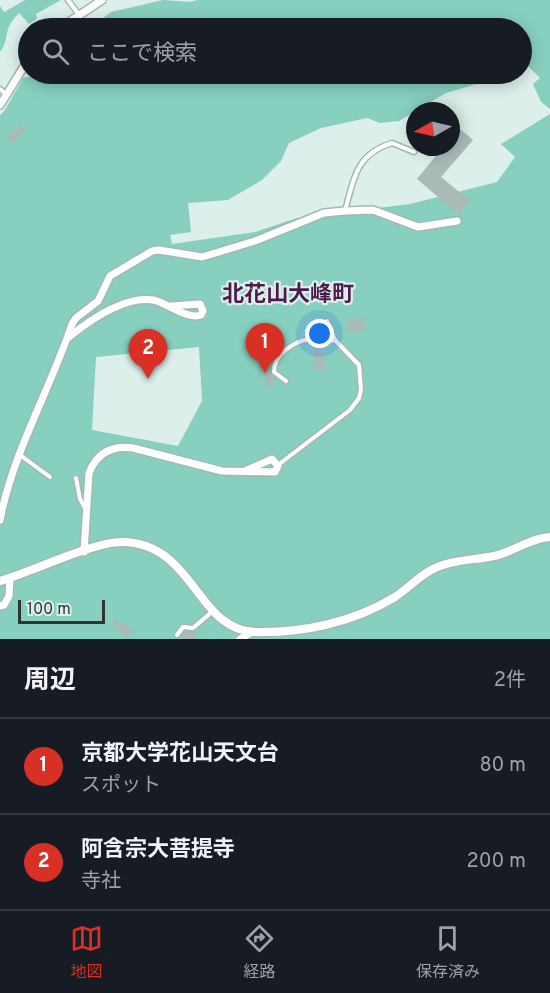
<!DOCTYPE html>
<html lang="ja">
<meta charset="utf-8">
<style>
body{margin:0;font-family:Overpass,"Noto Sans JP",sans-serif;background:#20242c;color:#f1f3f6}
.compass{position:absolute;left:406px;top:102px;width:54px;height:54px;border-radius:50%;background:#171b24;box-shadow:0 3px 15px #0003;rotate:262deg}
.scale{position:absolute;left:18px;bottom:15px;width:87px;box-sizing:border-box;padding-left:6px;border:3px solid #2e3534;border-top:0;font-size:16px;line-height:21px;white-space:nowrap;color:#2e3534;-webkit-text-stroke:4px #dcefea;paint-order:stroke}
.you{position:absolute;left:320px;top:334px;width:21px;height:21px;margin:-15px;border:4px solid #fff;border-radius:50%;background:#1a73e8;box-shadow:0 0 0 9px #1a73e833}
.badge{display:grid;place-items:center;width:39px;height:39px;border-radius:50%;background:#d93025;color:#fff;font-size:20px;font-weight:700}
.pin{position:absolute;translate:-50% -50px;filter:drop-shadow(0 2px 3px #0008)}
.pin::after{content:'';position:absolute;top:32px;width:21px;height:18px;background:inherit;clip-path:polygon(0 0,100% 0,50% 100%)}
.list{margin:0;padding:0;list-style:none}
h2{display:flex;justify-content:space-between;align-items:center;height:78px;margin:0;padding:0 24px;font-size:26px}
h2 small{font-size:20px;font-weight:400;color:#9ea1a6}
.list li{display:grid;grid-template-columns:39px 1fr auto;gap:18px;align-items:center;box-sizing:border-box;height:96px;padding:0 24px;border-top:2px solid #363941}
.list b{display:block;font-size:22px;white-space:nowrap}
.list p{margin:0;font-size:20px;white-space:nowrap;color:#9ea1a6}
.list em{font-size:20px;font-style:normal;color:#9ea1a6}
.icon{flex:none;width:33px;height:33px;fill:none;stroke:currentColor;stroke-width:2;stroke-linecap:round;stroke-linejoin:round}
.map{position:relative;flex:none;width:550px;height:639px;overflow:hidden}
.search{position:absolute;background:#171b24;box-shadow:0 3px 15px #0003;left:18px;right:18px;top:18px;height:66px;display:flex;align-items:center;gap:15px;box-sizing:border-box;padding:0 21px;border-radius:33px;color:#9ea1a6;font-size:22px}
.sheet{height:270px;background:#171b24}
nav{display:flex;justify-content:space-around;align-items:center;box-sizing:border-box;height:84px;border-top:2px solid #363941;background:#171b24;font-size:16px;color:#9ea1a6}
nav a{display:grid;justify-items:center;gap:3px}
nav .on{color:#d93025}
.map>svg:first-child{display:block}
.green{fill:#87cfbf;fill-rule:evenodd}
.building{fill:#aabbb7}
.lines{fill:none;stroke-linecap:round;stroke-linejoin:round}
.service-casing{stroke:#a6b8b3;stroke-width:7}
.minor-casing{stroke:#a6b8b3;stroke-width:10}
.tertiary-casing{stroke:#a6b8b3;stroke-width:11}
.service{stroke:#fff;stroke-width:4}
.minor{stroke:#fff;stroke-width:7}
.tertiary{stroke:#fff;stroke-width:8}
.labels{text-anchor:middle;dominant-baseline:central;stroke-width:4.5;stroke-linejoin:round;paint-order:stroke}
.neighbourhood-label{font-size:22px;font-weight:bold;fill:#4d1b4b;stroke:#dcefea}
</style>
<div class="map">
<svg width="550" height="639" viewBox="0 0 550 639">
<rect width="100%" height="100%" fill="#dcefea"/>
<!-- green -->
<g class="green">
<path d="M25 0H61L36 14 37 19 29 24 19 13C1 31 11 38 0 52V6L4 12Z"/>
<path d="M163 0 190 2 197 0H550V109L541 102 533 84 540 78 527 65 522 68V28H90L111 12Z"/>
<path d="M39 74H510L446 93 399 121 380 123 367 118 321 128 289 143 281 161 262 180 228 200 188 203 191 232 170 235 172 244 255 232 297 218 410 204 497 182 515 157 501 144 550 114V639H0V115L5 110 23 78ZM199 347 202 401 178 446 92 430 96 357Z"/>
</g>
<!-- building -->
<g class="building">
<path d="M20 124 26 131 10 144 7 140 10 134Z"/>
<path d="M459 128 473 140 441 177 470 201 459 215 417 179 443 147H451V138Z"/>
<path d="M364 317 365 330 348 333 346 320Z"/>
<path d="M321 345 327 369 314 371 312 347Z"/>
<path d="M265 359 267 370 276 380 272 387 266 384V374L260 373 259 360Z"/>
<path d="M116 619 122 624 124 623 132 632 125 638 112 623Z"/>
<path d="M188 628 189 631 194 629 198 639H182L181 635Z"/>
</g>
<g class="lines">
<!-- service casing -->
<g class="service-casing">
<g id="service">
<path d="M68 0 80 16"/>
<path d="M0 89 7 95"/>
<path d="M345 211C354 178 356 154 392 143L414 152"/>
<path d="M286 381 274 372C273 355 295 340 311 339 319 339 326 342 335 340"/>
<path d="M20 455 50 477"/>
<path d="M278 465 350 410 359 398 361 390 359 365 335 340 327 321"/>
<path d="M76 478 80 499 85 508"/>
<path d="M177 635 183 627 193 628 213 611"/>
</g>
</g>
<!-- minor casing -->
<g class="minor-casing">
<g id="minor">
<path d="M60 28 102 0"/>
<path d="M0 105 28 60"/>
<path d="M69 337C90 320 125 296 153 300 168 303 187 320 201 315L203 311 200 304 171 306"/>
<path d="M0 520C13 452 50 390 72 324L76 318 98 301 110 276 152 251 159 250 202 257 255 241 324 213 345 211 373 210 418 227 457 221"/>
<path d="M84 552 89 473C97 453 112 445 133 448L222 471 275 472 278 466 272 459 245 471"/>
<path d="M0 606 4 605 9 596 10 578"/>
<path d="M240 639 252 632"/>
</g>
</g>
<!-- tertiary casing -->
<g class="tertiary-casing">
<path id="tertiary" d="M0 581C32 572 92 542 122 542 195 543 196 631 256 632 304 633 354 622 395 597 410 587 424 571 440 566 458 559 476 560 494 556 513 552 530 538 550 537"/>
</g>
<!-- service -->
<use href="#service" class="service"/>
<!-- minor -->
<use href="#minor" class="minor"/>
<!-- tertiary -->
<use href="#tertiary" class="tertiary"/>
</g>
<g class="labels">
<!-- neighbourhood labels -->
<g class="neighbourhood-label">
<text x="288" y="295">北花山大峰町</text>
</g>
</g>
</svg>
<svg class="compass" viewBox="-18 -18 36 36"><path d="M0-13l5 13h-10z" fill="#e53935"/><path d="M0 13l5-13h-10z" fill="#9ea1a6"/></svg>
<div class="scale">100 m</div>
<div class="you"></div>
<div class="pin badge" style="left:265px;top:373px">1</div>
<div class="pin badge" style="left:148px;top:379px">2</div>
<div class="search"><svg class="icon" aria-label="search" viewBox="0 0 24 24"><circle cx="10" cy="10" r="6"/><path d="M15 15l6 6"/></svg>ここで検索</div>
</div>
<section class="sheet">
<h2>周辺<small>2件</small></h2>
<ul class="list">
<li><span class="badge">1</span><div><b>京都大学花山天文台</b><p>スポット</p></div><em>80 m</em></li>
<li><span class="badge">2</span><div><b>阿含宗大菩提寺</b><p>寺社</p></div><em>200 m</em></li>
</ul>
</section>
<nav>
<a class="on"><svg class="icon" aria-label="map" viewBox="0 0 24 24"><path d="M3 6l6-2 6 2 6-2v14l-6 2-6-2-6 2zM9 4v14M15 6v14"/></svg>地図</a>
<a><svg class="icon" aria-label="directions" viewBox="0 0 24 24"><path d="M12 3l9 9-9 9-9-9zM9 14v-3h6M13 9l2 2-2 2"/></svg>経路</a>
<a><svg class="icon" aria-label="saved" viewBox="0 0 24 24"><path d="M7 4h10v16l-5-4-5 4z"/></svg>保存済み</a>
</nav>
